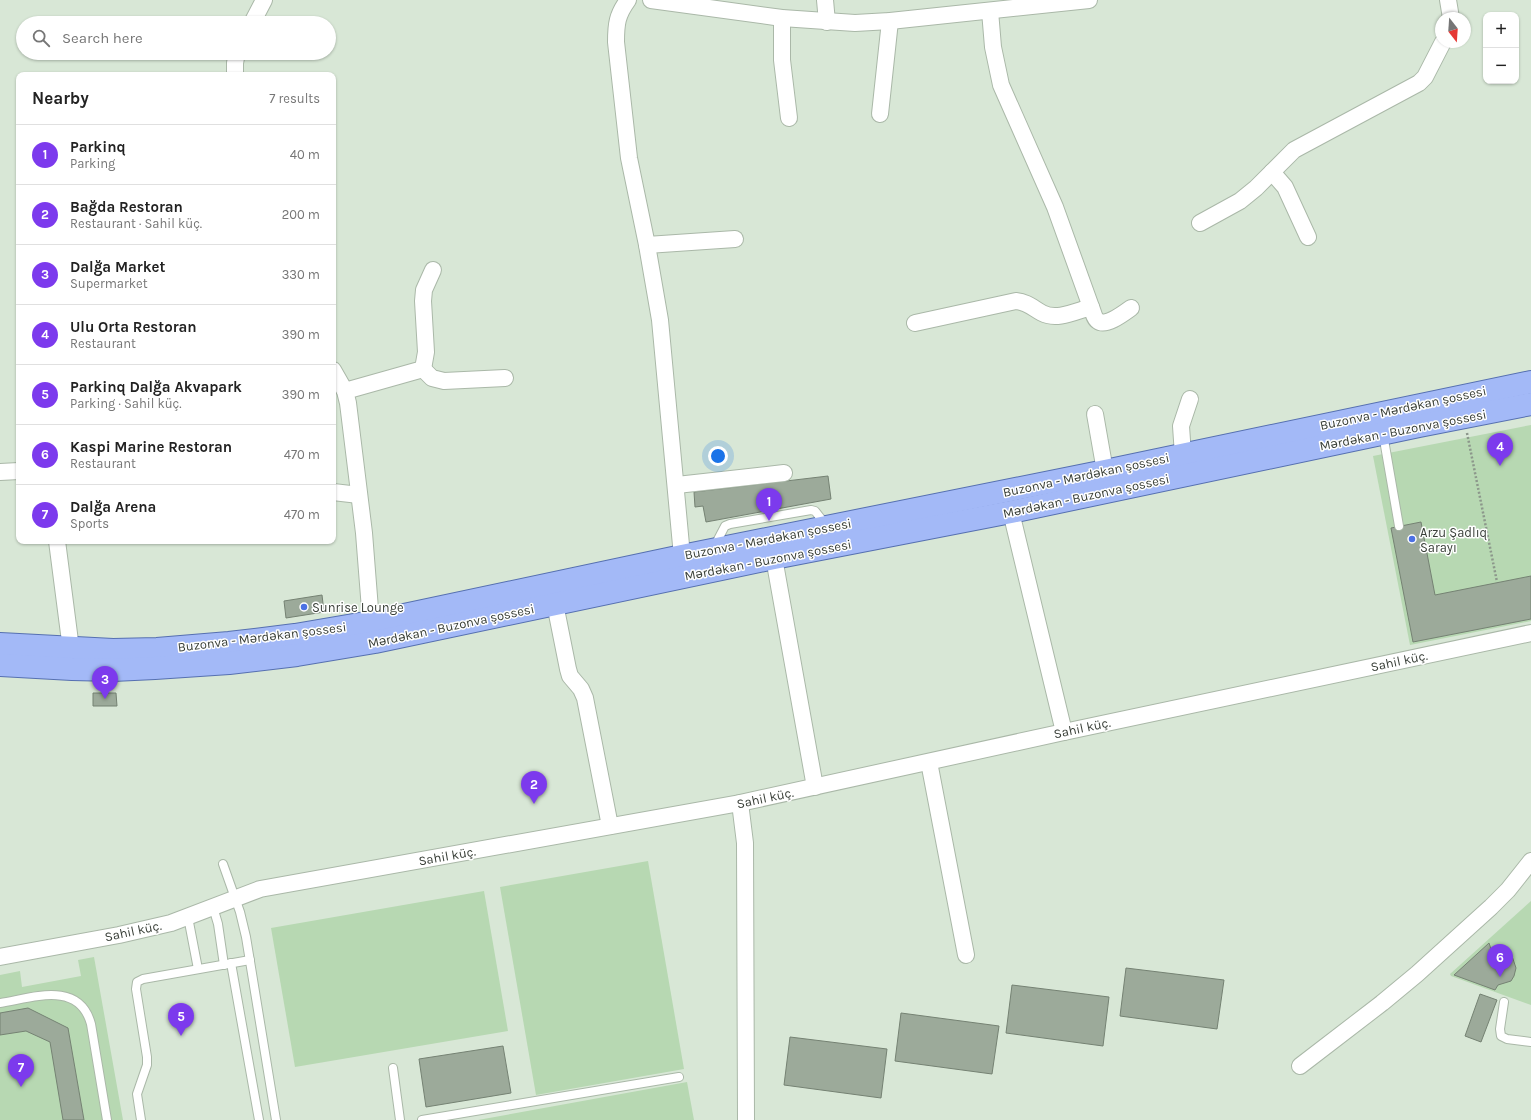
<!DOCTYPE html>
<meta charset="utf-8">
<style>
body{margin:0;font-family:Karla,sans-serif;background:#f6f6f6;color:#222}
.controls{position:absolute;right:12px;top:12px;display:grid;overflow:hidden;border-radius:8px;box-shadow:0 1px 3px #0004}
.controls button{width:36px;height:36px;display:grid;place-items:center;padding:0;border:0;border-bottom:1px solid #e0e0e0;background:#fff;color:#222;font:20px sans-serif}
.compass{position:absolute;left:1435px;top:12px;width:36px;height:36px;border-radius:50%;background:#fff;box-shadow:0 1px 3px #0004;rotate:163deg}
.you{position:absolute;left:718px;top:456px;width:14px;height:14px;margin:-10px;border:3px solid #fff;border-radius:50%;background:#1a73e8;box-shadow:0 0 0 6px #1a73e833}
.badge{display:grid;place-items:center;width:26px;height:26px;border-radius:50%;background:#7c3aed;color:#fff;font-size:13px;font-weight:700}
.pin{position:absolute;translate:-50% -33px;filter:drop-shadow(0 1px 2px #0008)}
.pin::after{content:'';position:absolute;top:21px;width:14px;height:12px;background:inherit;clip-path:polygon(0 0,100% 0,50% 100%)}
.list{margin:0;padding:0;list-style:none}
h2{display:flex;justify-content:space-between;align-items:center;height:52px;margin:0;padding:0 16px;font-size:17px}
h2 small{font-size:13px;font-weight:400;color:#767676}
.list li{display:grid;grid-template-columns:26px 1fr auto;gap:12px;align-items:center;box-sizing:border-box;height:60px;padding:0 16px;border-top:1px solid #e0e0e0}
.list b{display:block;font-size:15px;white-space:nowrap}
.list p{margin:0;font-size:13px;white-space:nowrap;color:#767676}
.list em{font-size:13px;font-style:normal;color:#767676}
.icon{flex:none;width:22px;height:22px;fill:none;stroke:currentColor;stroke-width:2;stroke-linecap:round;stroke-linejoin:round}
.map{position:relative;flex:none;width:1531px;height:1120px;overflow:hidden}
.search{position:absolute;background:#fff;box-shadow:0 1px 3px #0004;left:16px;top:16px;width:320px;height:44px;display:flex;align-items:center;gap:10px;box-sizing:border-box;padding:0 14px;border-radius:22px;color:#767676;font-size:15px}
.panel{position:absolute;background:#fff;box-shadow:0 1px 3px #0004;left:16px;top:72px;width:320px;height:472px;border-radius:8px}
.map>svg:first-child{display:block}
.green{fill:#b7d8b2}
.building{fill:#9caa9a;stroke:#758273}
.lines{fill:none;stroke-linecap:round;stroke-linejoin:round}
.lane-casing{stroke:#aab8a8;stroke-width:10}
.street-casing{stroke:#aab8a8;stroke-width:18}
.primary-casing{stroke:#5670b0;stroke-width:24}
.path{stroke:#8c978b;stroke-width:2.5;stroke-dasharray:2 2;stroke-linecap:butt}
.lane{stroke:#fff;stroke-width:8}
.street{stroke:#fff;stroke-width:16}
.primary{stroke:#a3b9f7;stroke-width:22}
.poi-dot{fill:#4c71e4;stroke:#fff;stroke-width:1.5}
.labels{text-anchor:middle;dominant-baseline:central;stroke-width:3;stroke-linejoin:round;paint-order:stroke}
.street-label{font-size:13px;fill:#393f38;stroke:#fff}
.poi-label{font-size:13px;fill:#393f38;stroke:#fff;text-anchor:start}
</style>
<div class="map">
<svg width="1531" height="1120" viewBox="0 0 1531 1120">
<rect width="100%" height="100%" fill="#d8e7d6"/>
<!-- green -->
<g class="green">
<path d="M1531 425V621L1410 645 1373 456Z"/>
<path d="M648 861 684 1069 536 1095 500 887Z"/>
<path d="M484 891 508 1031 295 1067 271 928Z"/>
<path d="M1531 901V1005L1451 976 1450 974Z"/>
<path d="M94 957 123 1120H0V975L20 971 22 987 81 976 78 960Z"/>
<path d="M687 1082 694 1120H478Z"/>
</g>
<!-- building -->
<g class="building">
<path d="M828 476 831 499 706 522 703 506 695 507 694 492Z"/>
<path d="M1421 522 1435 595 1531 576V619L1413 642 1391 528Z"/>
<path d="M322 595 324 612 286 618 284 601Z"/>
<path d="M93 693H116L117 706H93Z"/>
<path d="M1489 943 1491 949 1500 947 1505 949 1511 953 1516 968 1514 976 1511 981 1498 985 1495 990 1454 975Z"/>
<path d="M1126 968 1224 980 1217 1029 1120 1016Z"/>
<path d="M1012 985 1109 997 1103 1046 1006 1033Z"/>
<path d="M1480 994 1497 1000 1481 1042 1465 1036Z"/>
<path d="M28 1008 68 1028 84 1120H63L50 1042 26 1031 0 1035V1013Z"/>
<path d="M901 1013 999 1026 992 1074 895 1061Z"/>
<path d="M790 1037 887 1049 881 1098 784 1085Z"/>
<path d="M503 1046 511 1093 426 1107 419 1059Z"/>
</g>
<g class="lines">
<!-- lane casing -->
<g class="lane-casing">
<g id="lane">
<path d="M1383 434 1399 526"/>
<path d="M714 547 725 526 730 524 811 510 815 511 826 525"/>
<path d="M223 864 240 912 246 937 276 1120"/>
<path d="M213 907 218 924 224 965"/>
<path d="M188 917 198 969"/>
<path d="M231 963 259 1120"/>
<path d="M1504 1002 1500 1029 1501 1036 1507 1039 1531 1042"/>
<path d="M0 1003C32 998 79 980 91 1024L107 1120"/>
<path d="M393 1068 400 1120"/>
<path d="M141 1120 137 1094 147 1065V1057L136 989 137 982 143 979 250 960"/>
<path d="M422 1120 679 1077"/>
</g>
</g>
<!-- street casing -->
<g class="street-casing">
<g id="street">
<path d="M628 0C617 15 616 24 616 42L629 158 647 245 660 320 682 556"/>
<path d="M651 0 782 18 855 23 890 21 1089 0"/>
<path d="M825 0 827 22"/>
<path d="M1448 0 1451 18"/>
<path d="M782 18V60L789 118"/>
<path d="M252 23 264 0"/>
<path d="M235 75V63L237 53"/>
<path d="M880 114 890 21"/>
<path d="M1272 172 1285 187 1308 237"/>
<path d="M1200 223 1240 201 1256 188 1294 150 1419 83 1425 77 1443 42"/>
<path d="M647 245 735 239"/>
<path d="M1091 307C1093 311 1094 319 1098 321 1106 327 1124 313 1131 308"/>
<path d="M915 323 1016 301C1027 302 1033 308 1042 313 1057 321 1076 311 1091 307L1055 207 1001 85 993 47 990 11"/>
<path d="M423 369 432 378 444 381 505 378"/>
<path d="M333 370 345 391 348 403 364 533 371 622"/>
<path d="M345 391 423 369 426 352 423 301 424 290 433 270"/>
<path d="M1095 414 1105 471"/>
<path d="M1183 455 1181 426 1190 399"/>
<path d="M0 472 19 471"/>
<path d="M677 485 784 473"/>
<path d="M333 492 359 495"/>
<path d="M1011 512 1064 732"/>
<path d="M57 541 71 649"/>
<path d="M774 558 815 787"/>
<path d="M555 604 568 669 570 676 581 689 585 698 610 826"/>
<path d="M929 762 966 955"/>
<path d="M740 803 745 843 746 1120"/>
<path d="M0 957 119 935 171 923 260 889 740 803 1064 732 1531 633"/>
<path d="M1300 1066 1382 1003 1417 974 1491 907 1508 890 1531 861"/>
</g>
</g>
<!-- primary casing -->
<g class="primary-casing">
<g id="primary">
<path d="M0 644 113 650 157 649 229 643 295 635 371 622 682 556 1105 471 1531 382"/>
<path d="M0 665 72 669 113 670 155 668 229 663 297 655 375 642 774 558 1011 512 1419 426 1531 404"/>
</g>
</g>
<!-- path -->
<path class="path" d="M1467 433 1497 582"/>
<!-- lane -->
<use href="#lane" class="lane"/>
<!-- street -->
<use href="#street" class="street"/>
<!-- primary -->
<use href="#primary" class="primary"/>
</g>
<!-- markers -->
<g class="poi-dot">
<circle cx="1412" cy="539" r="4"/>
<circle cx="304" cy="607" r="4"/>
</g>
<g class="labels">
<!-- street labels -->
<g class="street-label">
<text transform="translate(1403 408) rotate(-12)">Buzonva - Mərdəkan şossesi</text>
<text transform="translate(1403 430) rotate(-11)">Mərdəkan - Buzonva şossesi</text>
<text transform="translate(1086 475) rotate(-12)">Buzonva - Mərdəkan şossesi</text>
<text transform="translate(1086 496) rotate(-12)">Mərdəkan - Buzonva şossesi</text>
<text transform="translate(768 539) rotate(-11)">Buzonva - Mərdəkan şossesi</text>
<text transform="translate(768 560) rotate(-11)">Mərdəkan - Buzonva şossesi</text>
<text transform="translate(451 626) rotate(-12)">Mərdəkan - Buzonva şossesi</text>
<text transform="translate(262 637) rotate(-7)">Buzonva - Mərdəkan şossesi</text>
<text transform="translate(1399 661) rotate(-12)">Sahil küç.</text>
<text transform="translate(1082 728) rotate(-12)">Sahil küç.</text>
<text transform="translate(765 798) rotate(-12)">Sahil küç.</text>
<text transform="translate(447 856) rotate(-10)">Sahil küç.</text>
<text transform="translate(133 931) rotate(-12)">Sahil küç.</text>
</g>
<!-- poi labels -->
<g class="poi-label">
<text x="1420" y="532">Arzu Şadlıq<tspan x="1420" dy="15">Sarayı</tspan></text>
<text x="312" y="607">Sunrise Lounge</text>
</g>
</g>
</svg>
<div class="controls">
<button>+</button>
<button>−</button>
</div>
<svg class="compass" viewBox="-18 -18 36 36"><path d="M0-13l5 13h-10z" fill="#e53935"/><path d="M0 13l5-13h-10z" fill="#767676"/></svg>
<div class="you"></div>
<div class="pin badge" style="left:769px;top:521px">1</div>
<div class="pin badge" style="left:534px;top:804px">2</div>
<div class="pin badge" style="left:105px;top:699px">3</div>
<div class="pin badge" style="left:1500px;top:466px">4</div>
<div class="pin badge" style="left:181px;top:1036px">5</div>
<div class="pin badge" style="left:1500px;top:977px">6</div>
<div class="pin badge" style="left:21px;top:1087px">7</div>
<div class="search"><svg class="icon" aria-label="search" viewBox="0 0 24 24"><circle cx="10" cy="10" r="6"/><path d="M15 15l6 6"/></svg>Search here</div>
<section class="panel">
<h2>Nearby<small>7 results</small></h2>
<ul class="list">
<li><span class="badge">1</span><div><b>Parkinq</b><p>Parking</p></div><em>40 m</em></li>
<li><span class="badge">2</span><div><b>Bağda Restoran</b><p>Restaurant · Sahil küç.</p></div><em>200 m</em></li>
<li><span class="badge">3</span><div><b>Dalğa Market</b><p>Supermarket</p></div><em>330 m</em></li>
<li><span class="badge">4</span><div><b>Ulu Orta Restoran</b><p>Restaurant</p></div><em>390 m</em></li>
<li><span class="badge">5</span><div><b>Parkinq Dalğa Akvapark</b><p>Parking · Sahil küç.</p></div><em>390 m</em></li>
<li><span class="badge">6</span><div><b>Kaspi Marine Restoran</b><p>Restaurant</p></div><em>470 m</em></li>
<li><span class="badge">7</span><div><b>Dalğa Arena</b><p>Sports</p></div><em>470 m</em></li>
</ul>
</section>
</div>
